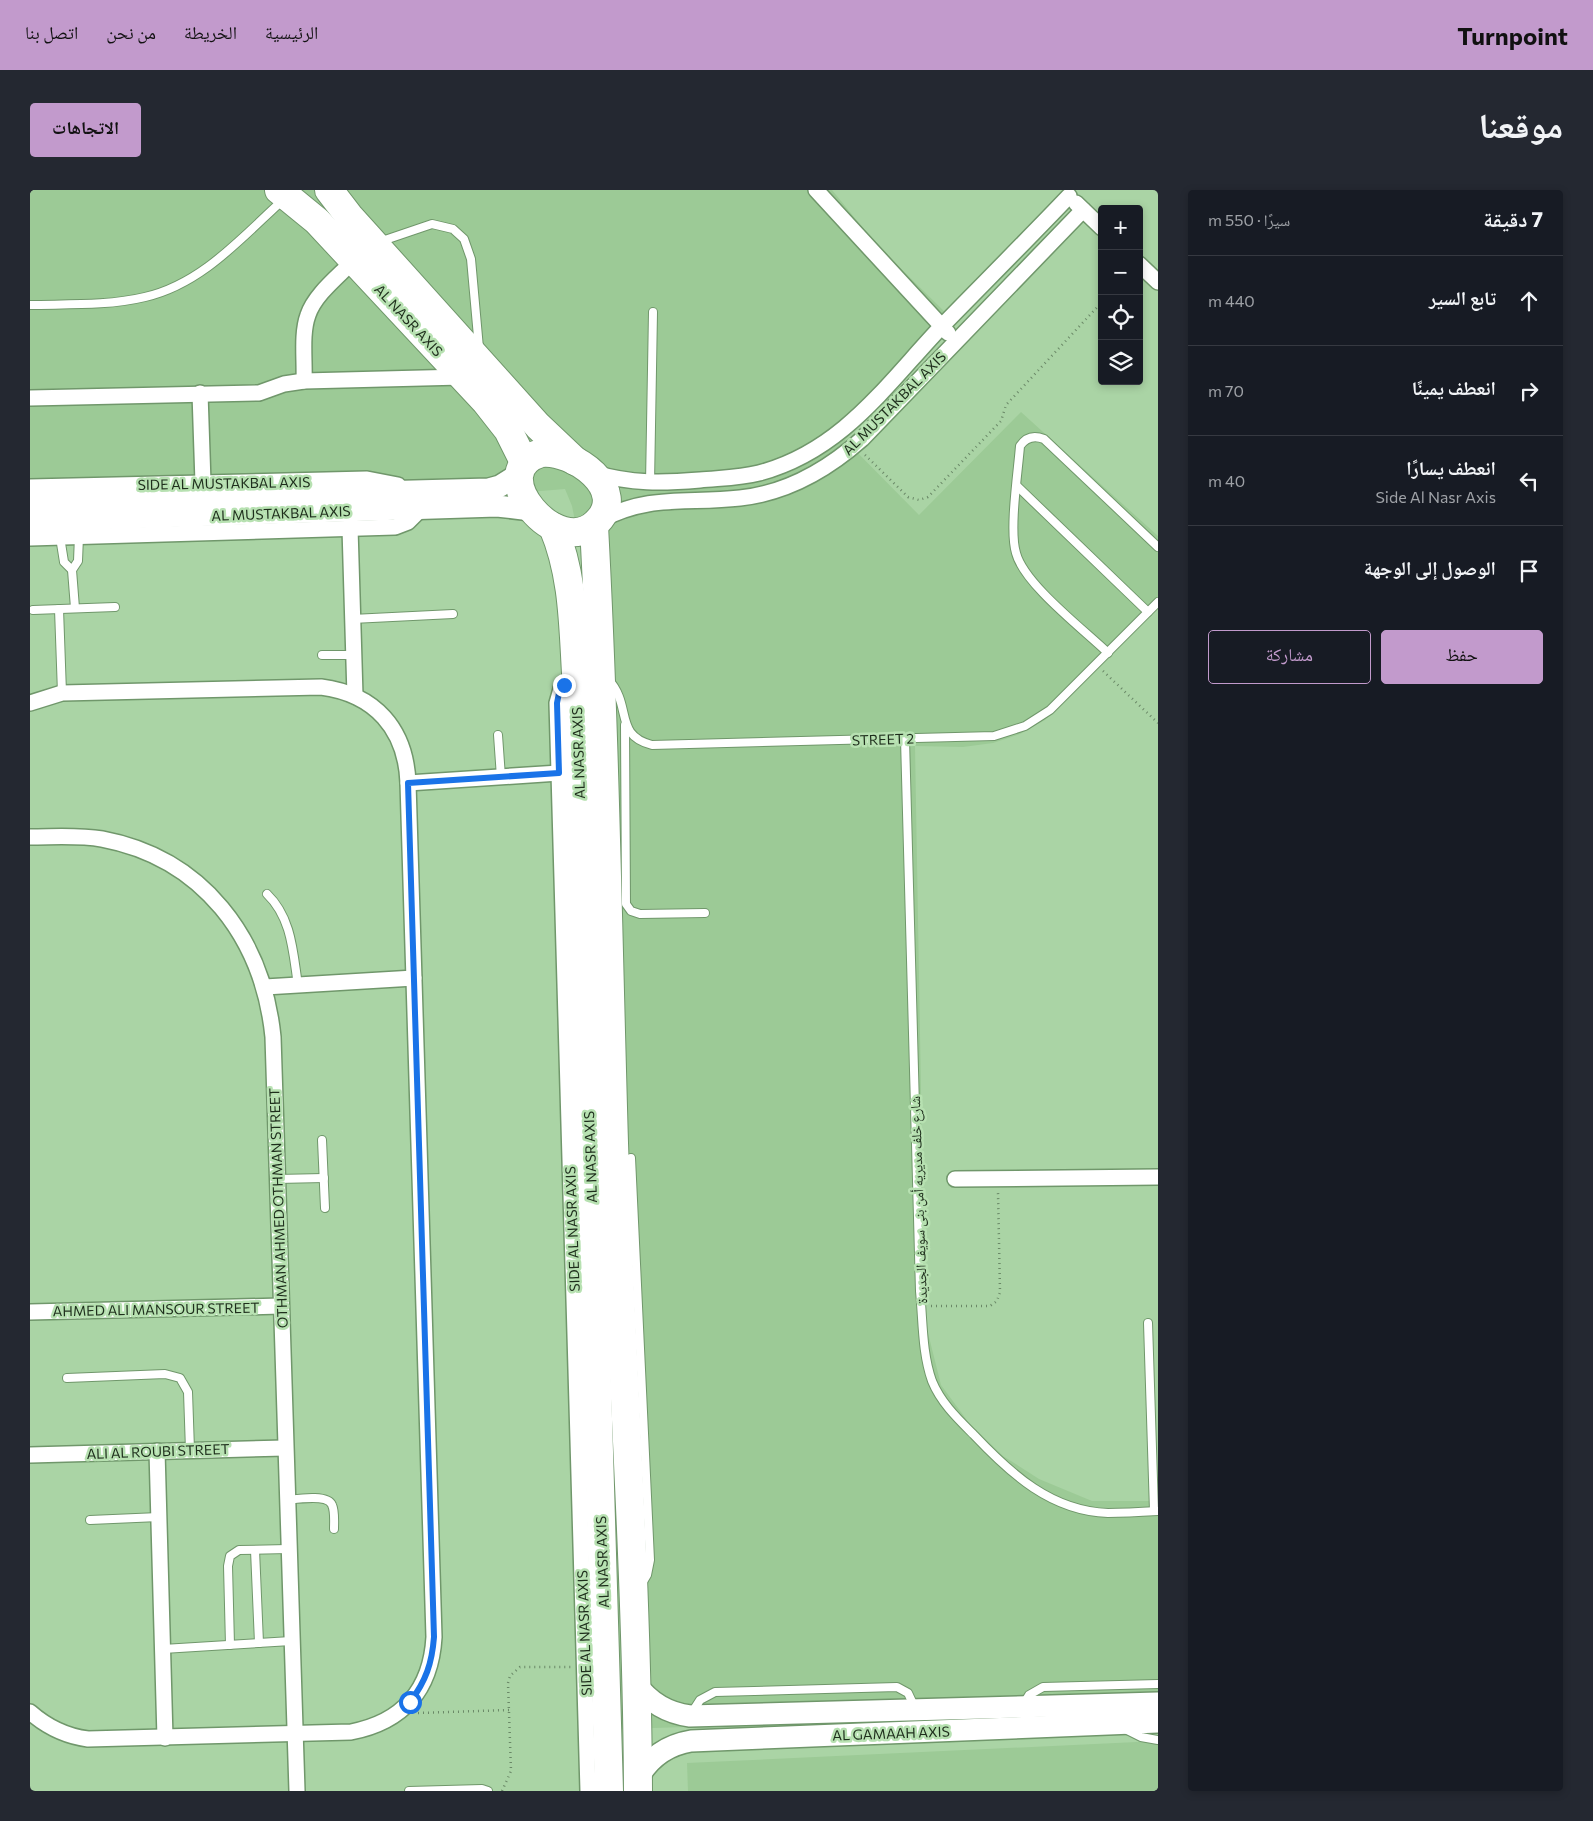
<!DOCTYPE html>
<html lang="ar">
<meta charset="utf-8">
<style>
body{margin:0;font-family:Commissioner,"Noto Naskh Arabic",sans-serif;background:#242831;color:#f1f3f6;direction:rtl}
.controls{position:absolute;right:15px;top:15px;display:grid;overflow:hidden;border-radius:5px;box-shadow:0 2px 8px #0003}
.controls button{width:45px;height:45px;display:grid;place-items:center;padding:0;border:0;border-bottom:1px solid #363941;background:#171b24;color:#f1f3f6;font:25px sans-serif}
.stop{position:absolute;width:15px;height:15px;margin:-11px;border:4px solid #1a73e8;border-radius:50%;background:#fff}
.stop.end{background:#1a73e8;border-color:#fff;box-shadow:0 1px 5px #0008}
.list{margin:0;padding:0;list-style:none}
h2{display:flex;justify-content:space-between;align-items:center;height:65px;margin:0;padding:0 20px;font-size:21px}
h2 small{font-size:16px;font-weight:400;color:#9ea1a6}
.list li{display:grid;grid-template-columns:32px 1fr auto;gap:15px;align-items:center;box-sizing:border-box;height:90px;padding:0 20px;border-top:1px solid #363941}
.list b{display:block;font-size:19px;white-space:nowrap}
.list p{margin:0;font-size:16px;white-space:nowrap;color:#9ea1a6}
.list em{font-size:16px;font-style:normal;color:#9ea1a6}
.actions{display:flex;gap:10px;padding:15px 20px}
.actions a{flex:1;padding:11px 0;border:1px solid #c29acc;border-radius:5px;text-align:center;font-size:18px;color:#c29acc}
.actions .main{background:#c29acc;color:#111}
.icon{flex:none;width:28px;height:28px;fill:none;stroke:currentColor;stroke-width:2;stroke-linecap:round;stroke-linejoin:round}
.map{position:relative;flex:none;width:1128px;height:1601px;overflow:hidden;direction:ltr;border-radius:5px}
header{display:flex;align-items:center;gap:30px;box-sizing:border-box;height:70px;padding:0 25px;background:#c29acc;color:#111}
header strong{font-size:24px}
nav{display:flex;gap:28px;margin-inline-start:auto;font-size:18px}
.intro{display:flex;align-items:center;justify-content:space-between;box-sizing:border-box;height:120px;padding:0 30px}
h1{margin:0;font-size:35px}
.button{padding:12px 22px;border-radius:5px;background:#c29acc;color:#111;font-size:18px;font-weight:700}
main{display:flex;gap:30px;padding:0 30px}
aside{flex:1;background:#171b24;border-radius:5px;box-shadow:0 2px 8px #0003}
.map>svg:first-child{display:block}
.built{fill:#9cca96}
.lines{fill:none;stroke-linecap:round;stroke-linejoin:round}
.lane-casing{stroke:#70976b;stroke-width:10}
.street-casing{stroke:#70976b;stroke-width:18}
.secondary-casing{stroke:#70976b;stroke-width:24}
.highway-casing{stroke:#70976b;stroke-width:30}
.path{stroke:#6a8867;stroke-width:2.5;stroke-dasharray:1 4;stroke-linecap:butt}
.lane{stroke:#fff;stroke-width:8}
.street{stroke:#fff;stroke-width:15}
.secondary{stroke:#fff;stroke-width:21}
.highway{stroke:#fff;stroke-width:28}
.route{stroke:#1a73e8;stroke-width:6}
.labels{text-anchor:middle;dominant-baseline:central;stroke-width:5;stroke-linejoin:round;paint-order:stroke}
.street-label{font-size:14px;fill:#1e2e1c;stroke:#b7e1b1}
</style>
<header>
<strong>Turnpoint</strong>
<nav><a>الرئيسية</a><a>الخريطة</a><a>من نحن</a><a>اتصل بنا</a></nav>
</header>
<div class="intro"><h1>موقعنا</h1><a class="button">الاتجاهات</a></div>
<main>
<aside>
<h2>7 دقيقة<small>سيرًا · 550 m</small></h2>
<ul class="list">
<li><svg class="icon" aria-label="ahead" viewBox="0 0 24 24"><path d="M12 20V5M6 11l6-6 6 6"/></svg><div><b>تابع السير</b></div><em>440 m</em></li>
<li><svg class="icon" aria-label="right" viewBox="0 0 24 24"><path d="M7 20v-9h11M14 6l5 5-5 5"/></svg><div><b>انعطف يمينًا</b></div><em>70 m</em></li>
<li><svg class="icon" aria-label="left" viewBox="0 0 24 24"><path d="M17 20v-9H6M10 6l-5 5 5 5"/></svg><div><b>انعطف يسارًا</b><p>Side Al Nasr Axis</p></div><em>40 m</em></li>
<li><svg class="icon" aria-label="arrive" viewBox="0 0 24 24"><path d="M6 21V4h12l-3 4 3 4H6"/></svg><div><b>الوصول إلى الوجهة</b></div></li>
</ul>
<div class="actions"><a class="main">حفظ</a><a>مشاركة</a></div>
</aside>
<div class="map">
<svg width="1128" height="1601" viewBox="0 0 1128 1601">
<rect width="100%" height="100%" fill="#aad4a5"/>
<!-- built -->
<g class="built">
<path d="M0 0H802L846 54 926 133 815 250 889 325 991 222 1128 346V417L1015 530 990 544 963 553 933 557 885 556 895 1131 911 1195 939 1233 973 1266 1009 1289 1062 1311H1128V1522L592 1539 553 371 542 316 535 299 404 310 0 321Z"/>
<path d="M1128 1551V1601H658L657 1573Z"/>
</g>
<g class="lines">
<!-- lane casing -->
<g class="lane-casing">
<g id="lane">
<path d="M349 52 402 34 423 39 434 49 441 69 449 158"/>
<path d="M0 115C38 114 78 116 115 107 172 94 212 47 254 9"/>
<path d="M620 293 623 122"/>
<path d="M987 296 1118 422"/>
<path d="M30 347 34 372 42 380"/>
<path d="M45 418 42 380 48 371 49 346"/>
<path d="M29 419 32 503"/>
<path d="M3 420 85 417"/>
<path d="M322 429 423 424"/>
<path d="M1078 463C1053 439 994 394 986 363 979 340 988 282 990 256 996 247 1004 245 1014 249L1128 357"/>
<path d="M292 465H324"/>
<path d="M578 489C603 516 583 545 622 555L964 546 995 536 1020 520 1128 412"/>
<path d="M595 535 596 714 601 721 610 724 675 723"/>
<path d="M468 545 471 587"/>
<path d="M875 549 890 1101C893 1131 892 1163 902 1191 911 1213 928 1229 944 1245 981 1284 1021 1321 1078 1323 1095 1323 1112 1322 1128 1321"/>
<path d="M237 704C262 728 263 763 268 795"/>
<path d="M292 950 295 1018"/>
<path d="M601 968 620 1370 617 1385 611 1395"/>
<path d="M247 989 294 988"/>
<path d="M1118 1133 1124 1321"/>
<path d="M37 1188 135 1184 150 1188 158 1202 160 1260"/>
<path d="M257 1310C267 1309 298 1304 302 1315 305 1321 304 1332 304 1339"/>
<path d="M60 1330 129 1327"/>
<path d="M225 1360 229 1453"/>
<path d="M200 1455 198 1376 200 1366 209 1360 258 1359"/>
<path d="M133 1459 261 1451"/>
<path d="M993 1515 999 1505 1013 1497 1128 1494"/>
<path d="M661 1524 670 1510 685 1502 867 1497 878 1503 885 1518"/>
<path d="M1095 1539 1111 1547 1128 1550"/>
<path d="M379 1601 452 1599 458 1601"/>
</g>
</g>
<!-- street casing -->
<g class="street-casing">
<g id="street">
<path d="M786 0 918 143"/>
<path d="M1046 13 1072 38"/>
<path d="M1109 74 1128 92"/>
<path d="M274 191C275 170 271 144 278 125 285 104 309 86 323 71"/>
<path d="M170 203 173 293"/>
<path d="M0 208 229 203 254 194 274 191 432 187"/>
<path d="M565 283C601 294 633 293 670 290 690 288 710 288 729 283 812 261 856 195 912 136 954 93 997 50 1039 6"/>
<path d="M0 297 337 289 368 295"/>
<path d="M571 330C619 304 658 314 710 308 757 303 797 280 832 249L1053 20"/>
<path d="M320 338 325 506"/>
<path d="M0 348 365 337 378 332 391 319"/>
<path d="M546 483 531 499 527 513 558 1601"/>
<path d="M0 513 32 503 291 497C345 504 376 539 378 593L404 1447C401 1500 373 1532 321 1542L58 1549C35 1546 17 1537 0 1522"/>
<path d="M378 593 529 583"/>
<path d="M0 647C24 647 48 645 72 649 173 668 233 748 243 847L267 1601"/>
<path d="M235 797 384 788"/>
<path d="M925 989 1128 987"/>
<path d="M0 1122 251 1116"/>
<path d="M127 1261 135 1548"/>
<path d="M0 1265 255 1258"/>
</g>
</g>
<!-- secondary casing -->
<g class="secondary-casing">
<g id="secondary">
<path d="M0 311 459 299 470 296 489 284"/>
<path d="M0 331 467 316 501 320"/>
<path d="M606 1494C620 1513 637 1523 660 1526L1128 1513"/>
<path d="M608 1588C620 1567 637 1555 661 1551L1128 1532"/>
</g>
</g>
<!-- highway casing -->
<g class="highway-casing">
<g id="highway">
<path d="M249 0 287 31 456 212 478 240 494 272"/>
<path d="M299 0 319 26 508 236 545 271"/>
<path d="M511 263C543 259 601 300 566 333 528 371 451 281 511 263Z"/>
<path d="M564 336C575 541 578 747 584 953 591 1169 607 1385 608 1601"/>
<path d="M523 337C543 384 543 433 546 483L579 1601"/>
</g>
</g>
<!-- path -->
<g class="path">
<path d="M835 265 878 307 889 310 898 307 971 231 976 215 1072 112"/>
<path d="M1073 481 1128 533"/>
<path d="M901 1116H960L967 1111 970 1102 968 1002"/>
<path d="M388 1523 479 1520"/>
<path d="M472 1601 481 1581 478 1493 480 1486 490 1477H541"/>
</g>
<!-- lane -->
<use href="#lane" class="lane"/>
<!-- street -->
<use href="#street" class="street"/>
<!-- secondary -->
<use href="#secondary" class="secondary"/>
<!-- highway -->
<use href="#highway" class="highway"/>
</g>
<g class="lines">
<!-- route -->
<path class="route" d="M380 1512C396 1491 402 1473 404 1447L378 593 529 583 527 513 529 503 534 495"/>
</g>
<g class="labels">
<!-- street labels -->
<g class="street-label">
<text transform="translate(379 130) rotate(47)">AL NASR AXIS</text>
<text transform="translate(864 213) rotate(-45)">AL MUSTAKBAL AXIS</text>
<text transform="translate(194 293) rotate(-1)">SIDE AL MUSTAKBAL AXIS</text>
<text transform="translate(251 323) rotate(-2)">AL MUSTAKBAL AXIS</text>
<text transform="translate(853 549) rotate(-2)">STREET 2</text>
<text transform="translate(548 563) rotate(-92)">AL NASR AXIS</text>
<text transform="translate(560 967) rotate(-92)">AL NASR AXIS</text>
<text transform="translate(888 1010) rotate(-92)">شارع خلف مديريه أمن بنى سويف الجديدة</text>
<text transform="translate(248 1018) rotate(-92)">OTHMAN AHMED OTHMAN STREET</text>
<text transform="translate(542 1039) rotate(-92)">SIDE AL NASR AXIS</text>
<text transform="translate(126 1119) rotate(-1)">AHMED ALI MANSOUR STREET</text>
<text transform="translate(128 1261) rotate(-2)">ALI AL ROUBI STREET</text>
<text transform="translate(572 1372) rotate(-92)">AL NASR AXIS</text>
<text transform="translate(554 1443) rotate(-92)">SIDE AL NASR AXIS</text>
<text transform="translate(861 1543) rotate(-2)">AL GAMAAH AXIS</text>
</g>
</g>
</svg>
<div class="controls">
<button>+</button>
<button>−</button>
<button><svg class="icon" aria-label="locate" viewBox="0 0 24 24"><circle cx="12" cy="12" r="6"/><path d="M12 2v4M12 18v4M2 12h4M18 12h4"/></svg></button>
<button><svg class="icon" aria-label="layers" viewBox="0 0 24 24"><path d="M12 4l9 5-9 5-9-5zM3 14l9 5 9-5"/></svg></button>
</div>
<div class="stop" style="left:380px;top:1512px"></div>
<div class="stop end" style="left:534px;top:495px"></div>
</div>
</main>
